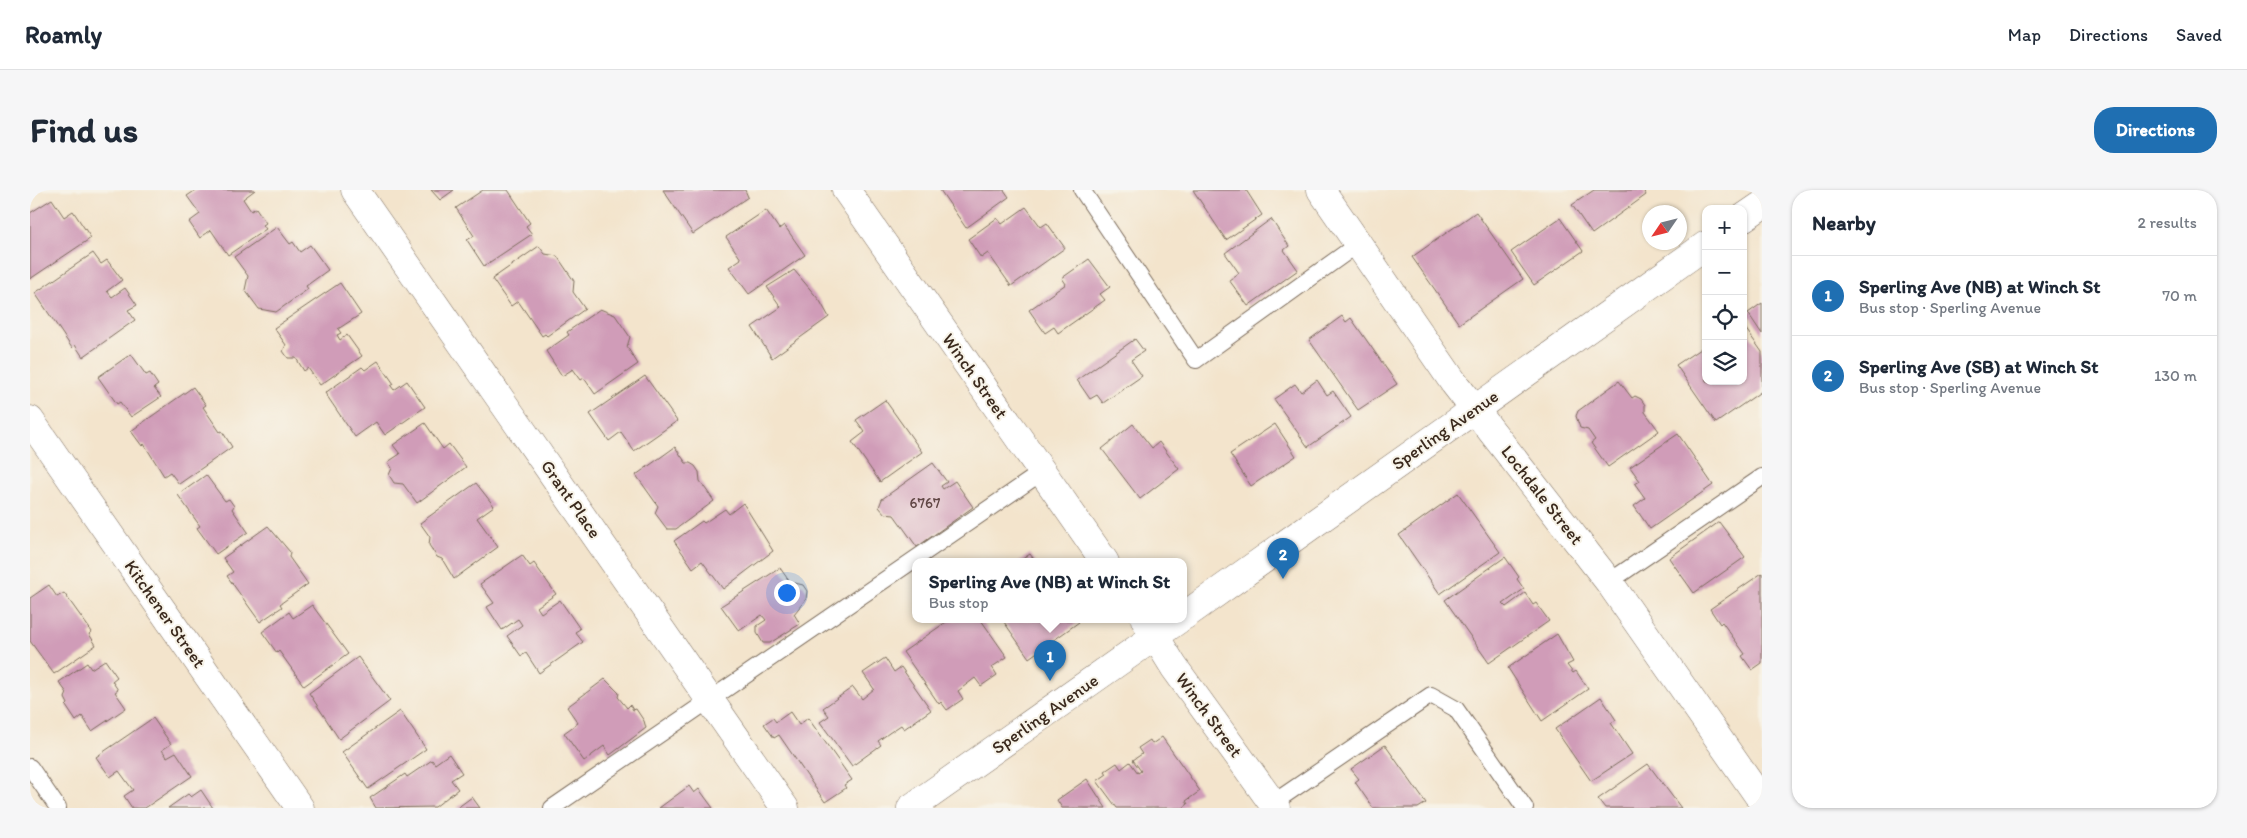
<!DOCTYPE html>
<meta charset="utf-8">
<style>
body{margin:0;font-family:Itim,sans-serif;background:#f6f6f7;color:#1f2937}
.controls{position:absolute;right:15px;top:15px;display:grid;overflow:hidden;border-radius:10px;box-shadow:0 1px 4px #0004}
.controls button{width:45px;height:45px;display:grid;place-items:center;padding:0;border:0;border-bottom:1px solid #e0e1e3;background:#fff;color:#1f2937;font:25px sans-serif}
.compass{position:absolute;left:1612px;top:15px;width:45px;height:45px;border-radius:50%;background:#fff;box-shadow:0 1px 4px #0004;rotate:235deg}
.you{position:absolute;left:756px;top:402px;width:18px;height:18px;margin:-12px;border:4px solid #fff;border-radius:50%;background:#1a73e8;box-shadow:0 0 0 8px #1a73e833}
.badge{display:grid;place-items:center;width:32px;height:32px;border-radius:50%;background:#1f6fb2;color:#fff;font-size:16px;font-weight:700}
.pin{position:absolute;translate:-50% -41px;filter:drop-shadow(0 1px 2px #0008)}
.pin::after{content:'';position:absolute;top:26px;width:18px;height:15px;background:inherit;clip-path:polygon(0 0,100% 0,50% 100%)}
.popup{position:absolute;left:882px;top:368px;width:275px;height:65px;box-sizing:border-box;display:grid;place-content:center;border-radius:10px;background:#fff;filter:drop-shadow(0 1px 4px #0005);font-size:16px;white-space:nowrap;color:#747a83}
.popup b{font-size:19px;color:#1f2937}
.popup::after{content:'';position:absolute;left:50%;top:100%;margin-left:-10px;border:10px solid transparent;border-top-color:#fff}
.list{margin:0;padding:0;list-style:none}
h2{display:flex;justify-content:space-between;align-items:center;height:65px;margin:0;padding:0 20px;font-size:21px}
h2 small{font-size:16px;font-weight:400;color:#747a83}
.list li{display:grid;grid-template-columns:32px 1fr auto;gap:15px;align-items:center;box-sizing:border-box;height:80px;padding:0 20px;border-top:1px solid #e0e1e3}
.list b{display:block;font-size:19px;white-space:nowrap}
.list p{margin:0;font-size:16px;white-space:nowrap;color:#747a83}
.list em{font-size:16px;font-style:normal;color:#747a83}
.icon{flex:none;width:28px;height:28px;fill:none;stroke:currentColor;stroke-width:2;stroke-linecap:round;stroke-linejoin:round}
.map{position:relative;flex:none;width:1732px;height:618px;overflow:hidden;border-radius:20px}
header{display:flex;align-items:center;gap:30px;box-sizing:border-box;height:70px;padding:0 25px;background:#fff;border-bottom:1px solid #e0e1e3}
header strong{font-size:24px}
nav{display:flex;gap:28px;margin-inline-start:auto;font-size:18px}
.intro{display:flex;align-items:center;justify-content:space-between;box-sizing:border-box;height:120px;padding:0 30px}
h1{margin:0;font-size:35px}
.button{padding:12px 22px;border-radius:20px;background:#1f6fb2;color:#fff;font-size:18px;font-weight:700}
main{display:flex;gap:30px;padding:0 30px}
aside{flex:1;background:#fff;border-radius:20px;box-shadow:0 1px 4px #0004}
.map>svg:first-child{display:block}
.building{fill:#d09cb8}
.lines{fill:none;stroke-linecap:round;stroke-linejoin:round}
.service-casing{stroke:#7b6b5b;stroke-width:18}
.minor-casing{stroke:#7b6b5b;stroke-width:29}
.tertiary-casing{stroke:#7b6b5b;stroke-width:29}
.service{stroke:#fff;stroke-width:16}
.minor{stroke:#fff;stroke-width:28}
.tertiary{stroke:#fff;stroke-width:28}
.labels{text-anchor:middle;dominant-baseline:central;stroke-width:4;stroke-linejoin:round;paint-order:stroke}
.number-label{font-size:15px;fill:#604644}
.street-label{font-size:18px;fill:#3b2a1e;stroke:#f7f3e8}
</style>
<header>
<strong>Roamly</strong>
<nav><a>Map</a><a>Directions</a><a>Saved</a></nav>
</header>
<div class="intro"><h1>Find us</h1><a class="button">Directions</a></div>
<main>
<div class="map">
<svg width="1732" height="618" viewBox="0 0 1732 618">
<rect width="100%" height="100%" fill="#f7f3e8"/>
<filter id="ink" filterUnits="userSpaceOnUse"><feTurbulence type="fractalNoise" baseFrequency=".02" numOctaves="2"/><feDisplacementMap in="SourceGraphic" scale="10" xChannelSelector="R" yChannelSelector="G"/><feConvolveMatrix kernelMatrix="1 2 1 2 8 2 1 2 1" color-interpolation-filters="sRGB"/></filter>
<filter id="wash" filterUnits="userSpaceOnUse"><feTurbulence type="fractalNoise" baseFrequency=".0096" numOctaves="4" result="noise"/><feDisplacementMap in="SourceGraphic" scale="20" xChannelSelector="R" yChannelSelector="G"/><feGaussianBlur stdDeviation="1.12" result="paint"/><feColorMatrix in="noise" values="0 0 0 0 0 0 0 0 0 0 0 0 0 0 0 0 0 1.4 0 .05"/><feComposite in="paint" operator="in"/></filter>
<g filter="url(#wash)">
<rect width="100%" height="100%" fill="#f3e4cc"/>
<g id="blocks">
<!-- building -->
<g class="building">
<path d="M166 0H225L213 9 221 21 226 18 236 33 233 35 236 39 198 65 181 40 170 48 159 32 170 24 157 6Z"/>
<path d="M401 0H424L410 10Z"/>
<path d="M453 0H478L500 33 496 36 502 44 454 76 437 50 444 46 426 18Z"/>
<path d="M633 0H715L718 7 663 44Z"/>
<path d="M910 0H974L979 7 936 38Z"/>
<path d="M1163 0H1216L1232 25 1196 50Z"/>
<path d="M1564 0H1613L1616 5 1562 44 1542 15Z"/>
<path d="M22 9 34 27 43 21 61 48 0 89V23Z"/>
<path d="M996 17 1011 37 1017 33 1035 58 981 96 958 63 951 68 938 49 967 28 972 34Z"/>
<path d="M736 20 749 39 754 35 775 65 719 104 699 77 711 69 696 47Z"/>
<path d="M1446 22 1493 89 1429 134 1382 67Z"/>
<path d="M1530 28 1553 61 1504 95 1481 62Z"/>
<path d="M1241 29 1259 56 1254 60 1268 80 1218 116 1199 90 1209 83 1195 63Z"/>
<path d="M247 37 260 54 263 52 270 62 280 55 298 80 276 96 278 99 246 122 229 119 215 100 218 86 204 67Z"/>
<path d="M509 56 515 64 527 66 544 91 543 102 555 119 517 146 515 144 512 146 488 111 481 116 462 89Z"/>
<path d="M63 63 71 74 77 70 92 90 77 101 82 107 95 98 107 115 98 120 105 130 53 167 45 155 42 158 5 103Z"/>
<path d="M1059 69 1080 97 1070 104 1075 110 1028 143 1024 137 1015 143 999 120 1036 94 1032 88Z"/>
<path d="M764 80 790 111 799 127 742 168 722 137 751 117 737 97Z"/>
<path d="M310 93 331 124 308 139 311 143 307 145 310 150 317 145 332 166 290 195 278 178 274 181 266 168H258L253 161 256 155 244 138Z"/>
<path d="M1732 113V144L1718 123Z"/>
<path d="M570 119 585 125 600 147 597 157 608 174 565 204 554 188 551 190 543 179 532 186 516 161 539 145 537 142Z"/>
<path d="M1312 126 1316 132 1321 128 1367 194 1328 220 1279 150Z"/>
<path d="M1713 135 1732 162V201L1686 233 1646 175 1676 155V191H1713Z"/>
<path d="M1105 149 1114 161 1101 170 1112 186 1073 213 1067 205 1060 209 1047 190Z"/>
<path d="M101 164 116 185 120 183 128 195 124 198 131 207 101 227 90 212 87 214 68 187Z"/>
<path d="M348 171 364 194 361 196 364 200 377 191 395 217 355 245 346 232 325 247 295 203 332 177 335 180Z"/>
<path d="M615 186 647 231 604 261 591 242 579 251 560 224Z"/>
<path d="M1287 190 1297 205 1303 201 1321 227 1278 257 1244 209 1265 194 1271 202Z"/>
<path d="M1589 191 1602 208 1605 206 1611 209 1615 215V222L1629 241 1578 277 1561 253 1565 250 1558 240 1550 238 1546 226 1548 221Z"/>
<path d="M163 197 176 215 173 217 190 242 192 241 202 257 149 294 140 282 134 286 114 254 112 256 101 241Z"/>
<path d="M855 210 892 262 850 292 822 252 835 242 826 230Z"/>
<path d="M395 233 413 259 419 254 436 277 387 313 373 294 364 293 359 285 362 278 358 272 370 264 363 255Z"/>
<path d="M1103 234 1122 258 1129 252 1149 279 1110 309 1072 259Z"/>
<path d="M1245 234 1266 266 1221 296 1200 264Z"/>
<path d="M1648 244 1683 295 1620 339 1604 316 1615 308 1605 294 1610 291 1600 277Z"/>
<path d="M645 257 656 273H660L665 276 669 282 670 291 684 311 646 339H637L625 323 628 316 606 285Z"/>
<path d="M903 273 917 292 911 296 913 299 925 291 943 317 887 357 864 325 855 324 849 317 852 309Z"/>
<path d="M176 285 195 311 199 309 204 316 202 319 218 342 186 364 167 338 170 336 148 305Z"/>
<path d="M446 293 464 316 447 328 468 357 424 389 412 369 407 367 399 355 400 347 390 333Z"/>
<path d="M1428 303 1470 362 1410 404 1369 345Z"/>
<path d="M713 313 743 361 693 399 672 371 663 378 644 351 672 331 674 333 695 319 699 324Z"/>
<path d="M1689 332 1715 367 1664 403 1639 368Z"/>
<path d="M238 336 260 362 259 367 278 394 250 414 252 417 230 432 197 386 203 382 193 368Z"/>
<path d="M1000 364 1006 372H988Z"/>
<path d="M492 365 500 376 504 373 526 404 507 417 511 423 530 410 550 439 545 442 553 452 509 483 496 463 491 466 477 446 492 435 488 429 472 440 457 417 464 413 450 394Z"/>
<path d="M1475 367 1489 387 1487 389 1494 399 1473 414 1476 417 1495 403 1503 415 1506 413 1519 431 1459 473 1415 410Z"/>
<path d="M750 378 762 395 765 393 773 395 777 401 776 409 764 424 770 434 740 453H733L727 443V436L736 430 732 425 709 441 691 416Z"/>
<path d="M1732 383V473L1722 480 1712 466 1715 464 1692 432 1690 434 1680 419Z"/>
<path d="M19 395 27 407 34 403 62 442 59 444 66 455 24 484 0 451V408Z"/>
<path d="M282 415 318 464 274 496 249 461 247 463 232 442 259 422 263 428Z"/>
<path d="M919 430H951L977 467 962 477 967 485 951 496 945 488 928 501 933 509 917 520 911 512 909 514 873 462Z"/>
<path d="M977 430H1047L1049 432 999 468 974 432Z"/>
<path d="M1527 444 1543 472 1537 475 1543 483 1546 481 1558 499 1512 531 1478 478Z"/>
<path d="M328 467 360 511 309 549 279 503Z"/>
<path d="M855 468 864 482 871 477 901 520 874 539 871 535 859 543 848 551 851 555 822 576 790 532 799 526 793 518 823 497 832 509 844 499 833 483Z"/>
<path d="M75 470 87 487 82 491 88 500 85 502 96 518 62 541 52 526 46 531 36 516 38 514 35 508 37 503 29 492 57 473 61 479Z"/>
<path d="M575 489 589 503 588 507 597 518 600 515 603 520 606 519 614 531 616 538 580 565 574 556 554 571 534 543 548 533 537 517Z"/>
<path d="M1571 507 1586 530 1581 533 1602 564 1561 591 1525 539Z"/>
<path d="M370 521 396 559 338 599 312 562Z"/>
<path d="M760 522 769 535 778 528 822 590 814 595 816 598 795 612 749 545 744 548 734 534 743 528 746 532Z"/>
<path d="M123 528 141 554 132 560 137 567 146 562 162 586 115 618H102L94 606 103 600 89 581 80 587 66 567Z"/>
<path d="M1132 547 1170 601 1156 611 1158 614 1153 618H1087L1067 591 1077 584 1075 581 1087 573 1091 579 1100 572 1108 583 1111 581 1103 570 1112 564 1108 558 1120 550 1122 554Z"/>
<path d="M1355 555 1396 613 1388 618H1343L1325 592 1329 589 1321 579Z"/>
<path d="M419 564 432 583 421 590 428 599 405 617 346 618 340 608 375 584 377 587 402 570 405 574Z"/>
<path d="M1618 574 1651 618H1575L1568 609Z"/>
<path d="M1057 589 1076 618H1032L1027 610Z"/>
<path d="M659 596 664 603 669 599 683 618H629Z"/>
<path d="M171 600 183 618H138L158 604 161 607Z"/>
<path d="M442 607 450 618H427Z"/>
</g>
</g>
</g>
<g filter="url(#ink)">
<use href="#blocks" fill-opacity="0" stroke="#7b6b5b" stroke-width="1"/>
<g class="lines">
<!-- service casing -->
<g class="service-casing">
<g id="service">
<path d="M1052 0 1166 170 1328 54"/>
<path d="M1579 392 1732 287"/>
<path d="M0 577 28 618"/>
<path d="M522 618 1012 282"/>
<path d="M1239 618 1243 613 1401 505 1426 519 1495 618"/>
</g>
</g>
<!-- minor casing -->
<g class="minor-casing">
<g id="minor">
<path d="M325 0 755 618"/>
<path d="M816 0 1075 372"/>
<path d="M1291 0 1424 193 1579 392 1732 611"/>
<path d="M0 230 270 618"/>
<path d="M1115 430 1144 477 1246 618"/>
</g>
</g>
<!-- tertiary casing -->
<g class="tertiary-casing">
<g id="tertiary">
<path d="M1713 28 1732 15"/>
<path d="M1154 426 1676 55"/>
<path d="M881 618 1148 430"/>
</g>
</g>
<!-- service -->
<use href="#service" class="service"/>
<!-- minor -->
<use href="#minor" class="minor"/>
<!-- tertiary -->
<use href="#tertiary" class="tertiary"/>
</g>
</g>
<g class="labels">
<!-- number labels -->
<g class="number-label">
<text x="895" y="313">6767</text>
</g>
<!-- street labels -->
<g class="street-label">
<text transform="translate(945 186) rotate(55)">Winch Street</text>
<text transform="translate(1415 240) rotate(-35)">Sperling Avenue</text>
<text transform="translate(1512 305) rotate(52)">Lochdale Street</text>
<text transform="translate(541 309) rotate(55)">Grant Place</text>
<text transform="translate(135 424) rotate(55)">Kitchener Street</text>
<text transform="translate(1015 524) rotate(-35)">Sperling Avenue</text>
<text transform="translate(1179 525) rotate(54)">Winch Street</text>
</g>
</g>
</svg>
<div class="controls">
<button>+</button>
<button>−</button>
<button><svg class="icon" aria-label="locate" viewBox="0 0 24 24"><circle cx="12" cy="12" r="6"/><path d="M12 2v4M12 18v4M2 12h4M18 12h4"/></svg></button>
<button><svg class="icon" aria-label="layers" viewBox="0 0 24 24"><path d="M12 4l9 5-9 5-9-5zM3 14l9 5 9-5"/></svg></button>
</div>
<svg class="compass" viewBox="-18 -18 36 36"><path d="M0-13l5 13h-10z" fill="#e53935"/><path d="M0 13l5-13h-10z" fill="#747a83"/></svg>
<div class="you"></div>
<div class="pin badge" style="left:1020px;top:491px">1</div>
<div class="popup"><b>Sperling Ave (NB) at Winch St</b>Bus stop</div>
<div class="pin badge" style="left:1253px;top:389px">2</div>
</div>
<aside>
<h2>Nearby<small>2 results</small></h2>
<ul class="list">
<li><span class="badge">1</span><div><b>Sperling Ave (NB) at Winch St</b><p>Bus stop · Sperling Avenue</p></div><em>70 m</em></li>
<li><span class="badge">2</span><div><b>Sperling Ave (SB) at Winch St</b><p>Bus stop · Sperling Avenue</p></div><em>130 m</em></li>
</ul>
</aside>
</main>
